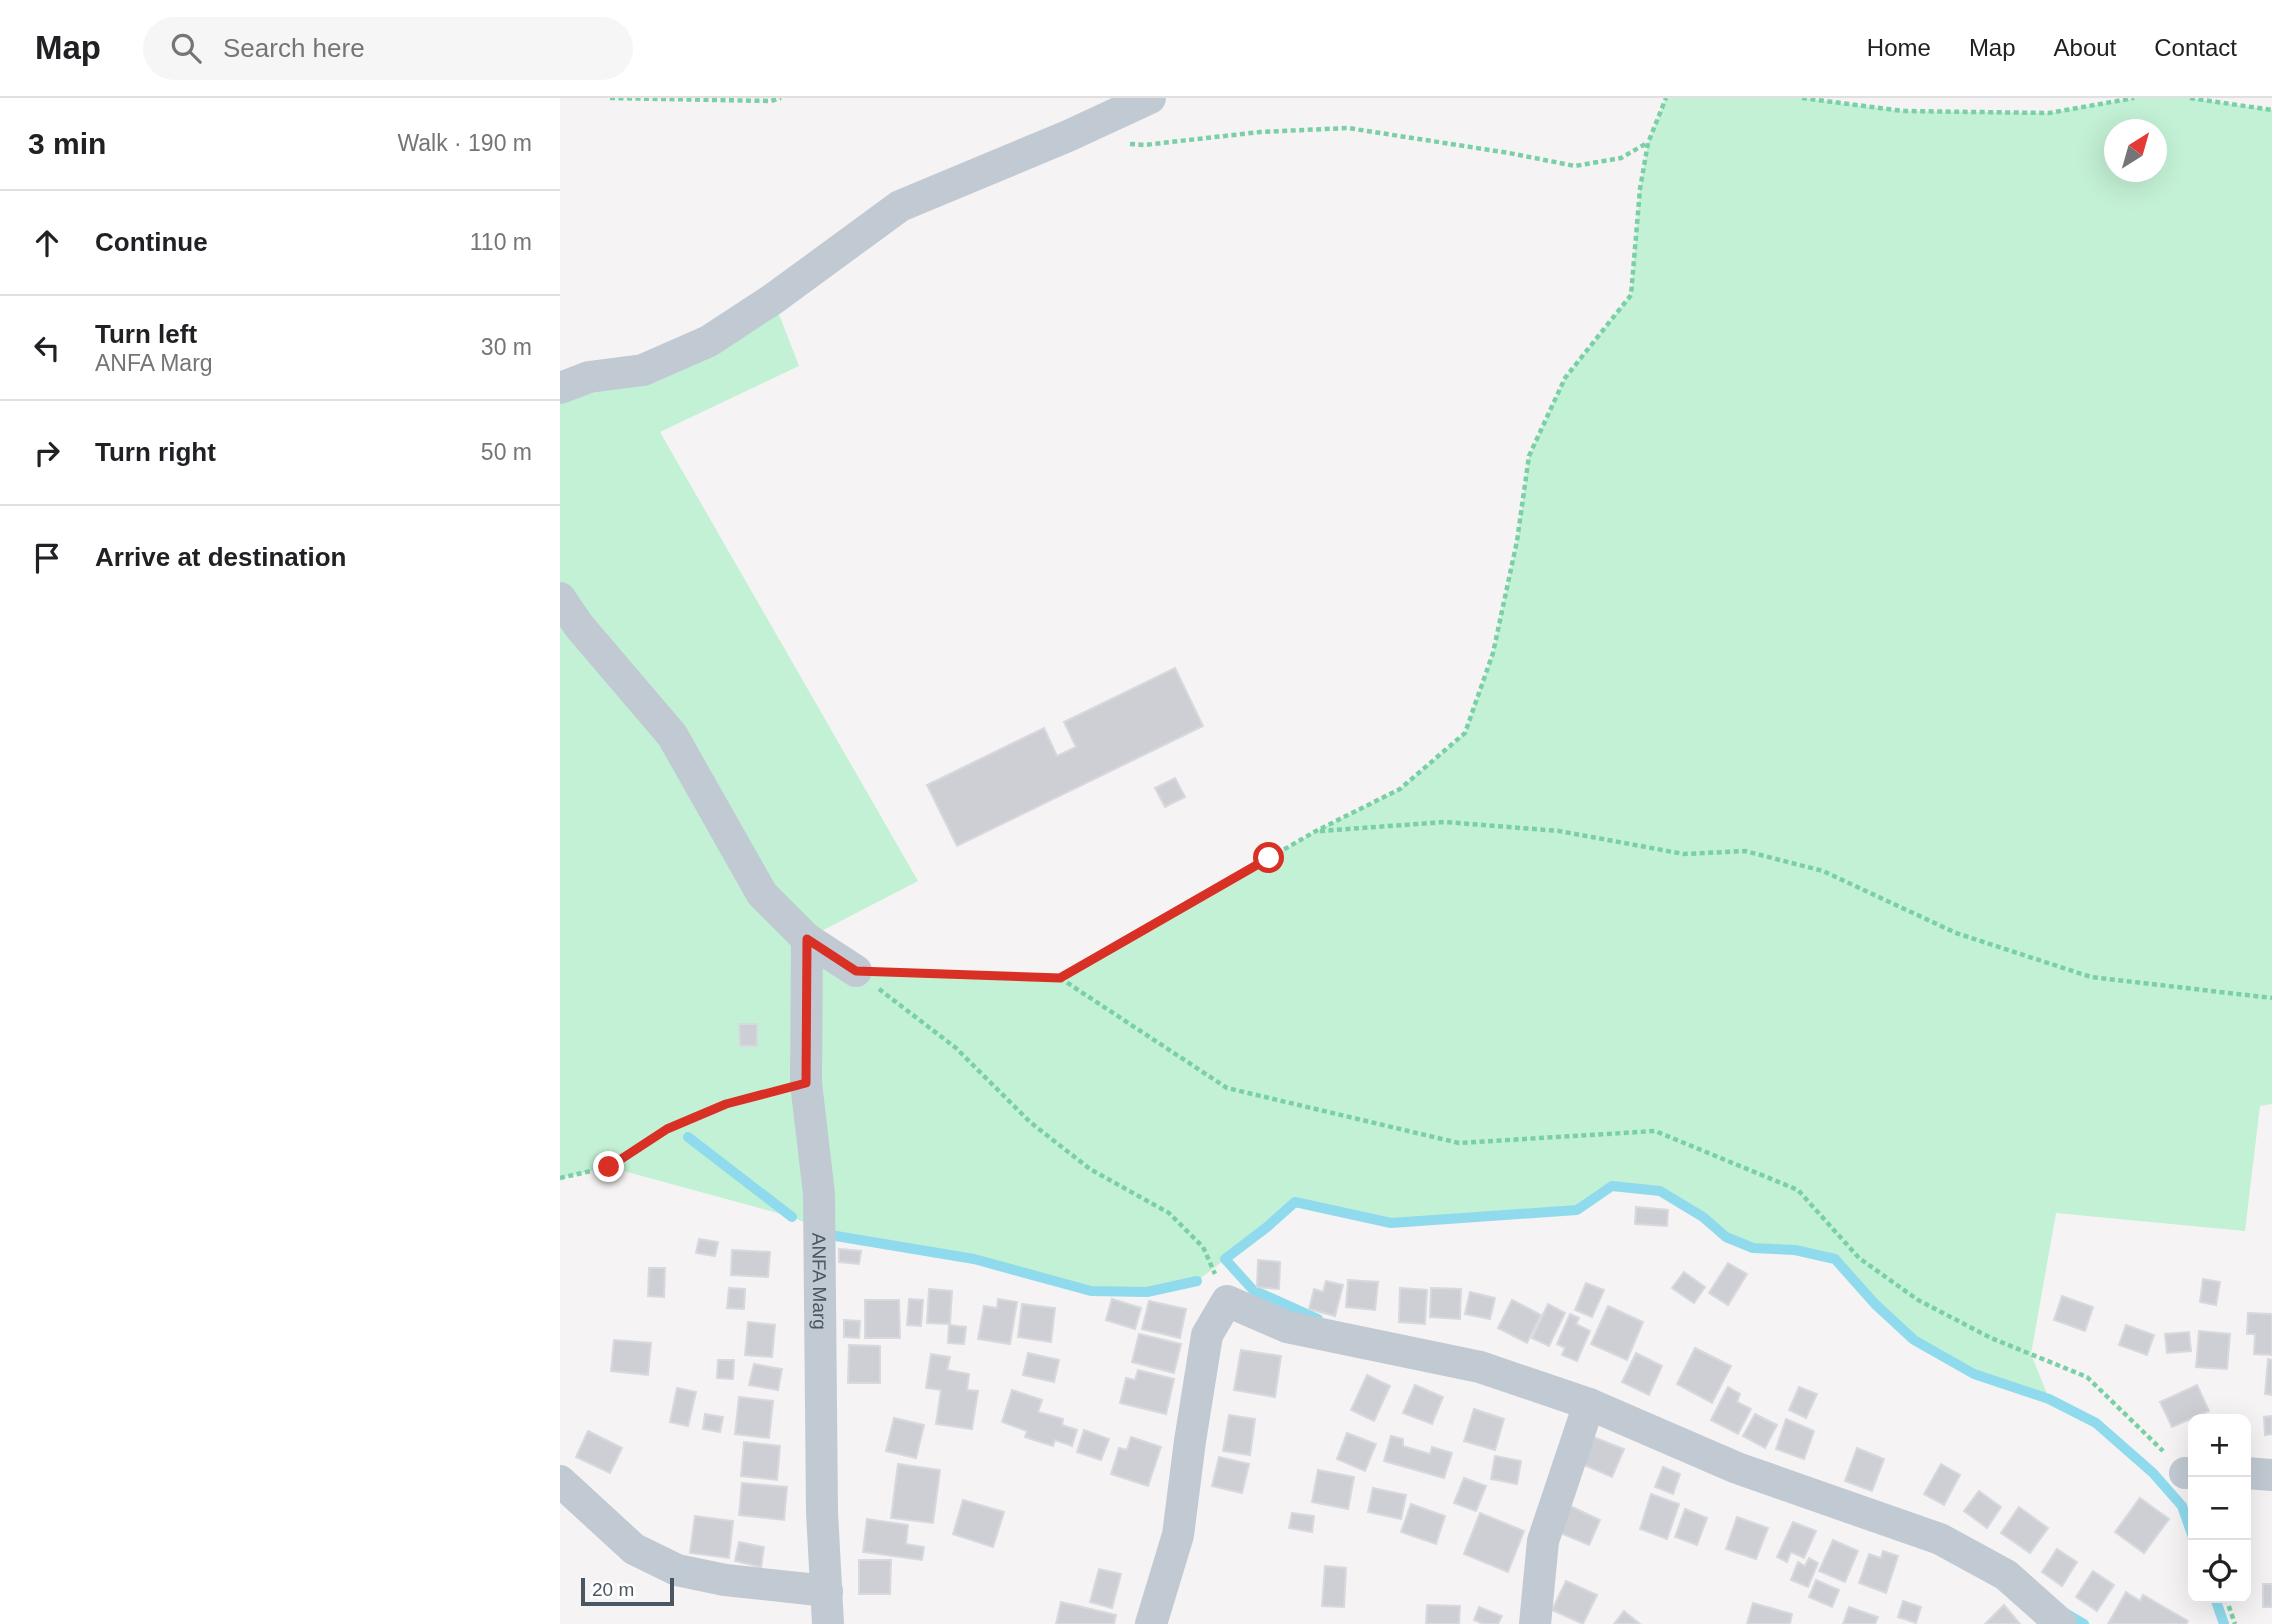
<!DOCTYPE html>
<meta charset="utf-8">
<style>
body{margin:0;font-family:Helvetica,sans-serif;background:#f6f6f6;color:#202124}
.controls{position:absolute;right:21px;bottom:21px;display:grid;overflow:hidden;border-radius:14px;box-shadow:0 7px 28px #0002}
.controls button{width:63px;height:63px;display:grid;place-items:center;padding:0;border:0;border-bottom:2px solid #e0e0e0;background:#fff;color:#202124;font:35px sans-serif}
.compass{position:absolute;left:1544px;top:21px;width:63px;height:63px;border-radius:50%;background:#fff;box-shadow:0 7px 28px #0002;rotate:37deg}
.scale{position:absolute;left:21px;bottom:18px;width:93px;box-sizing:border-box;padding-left:7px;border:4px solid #4a5661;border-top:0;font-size:19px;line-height:24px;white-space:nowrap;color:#4a5661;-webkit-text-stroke:5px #fff;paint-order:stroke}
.stop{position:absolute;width:21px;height:21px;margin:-16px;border:5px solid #d93025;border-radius:50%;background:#fff}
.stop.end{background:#d93025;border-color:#fff;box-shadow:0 2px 7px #0008}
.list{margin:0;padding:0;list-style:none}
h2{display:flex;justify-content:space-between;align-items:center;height:91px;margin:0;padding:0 28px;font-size:30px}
h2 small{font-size:23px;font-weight:400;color:#757577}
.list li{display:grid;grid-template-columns:46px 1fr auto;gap:21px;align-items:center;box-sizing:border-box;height:105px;padding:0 28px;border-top:2px solid #e0e0e0}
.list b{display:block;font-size:26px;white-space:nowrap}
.list p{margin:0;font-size:23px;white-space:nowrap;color:#757577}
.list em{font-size:23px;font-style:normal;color:#757577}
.icon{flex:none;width:38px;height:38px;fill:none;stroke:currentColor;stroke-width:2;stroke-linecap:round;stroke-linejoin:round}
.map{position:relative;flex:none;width:1712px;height:1526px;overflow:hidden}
header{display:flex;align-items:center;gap:42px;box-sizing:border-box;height:98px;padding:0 35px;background:#fff;border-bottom:2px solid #e0e0e0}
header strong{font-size:33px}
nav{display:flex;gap:38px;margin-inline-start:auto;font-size:24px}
.search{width:490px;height:63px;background:#f6f6f6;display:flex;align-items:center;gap:18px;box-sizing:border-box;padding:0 24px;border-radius:38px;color:#757577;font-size:26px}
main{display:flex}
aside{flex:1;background:#fff}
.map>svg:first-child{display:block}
.green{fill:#c3f1d5;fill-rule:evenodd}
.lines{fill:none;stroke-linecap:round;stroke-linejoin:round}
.stream{stroke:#90daee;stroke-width:10}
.building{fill:#cdcfd5;stroke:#d7d9de;stroke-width:2}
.path{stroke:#7ad0a6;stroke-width:4.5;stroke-dasharray:5 3.5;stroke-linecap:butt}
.street{stroke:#c1cad2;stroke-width:32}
.route{stroke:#d93025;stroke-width:9}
.labels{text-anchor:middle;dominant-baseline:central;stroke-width:5;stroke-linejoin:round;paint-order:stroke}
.street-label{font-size:19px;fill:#4a5661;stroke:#fff}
</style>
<header>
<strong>Map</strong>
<div class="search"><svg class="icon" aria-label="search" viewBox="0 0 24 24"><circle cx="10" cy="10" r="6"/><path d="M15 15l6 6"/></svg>Search here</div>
<nav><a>Home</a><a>Map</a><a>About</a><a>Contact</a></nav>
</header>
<main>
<aside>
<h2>3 min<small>Walk · 190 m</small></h2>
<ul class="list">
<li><svg class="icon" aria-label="ahead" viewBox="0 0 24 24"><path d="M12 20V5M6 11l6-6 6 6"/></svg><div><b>Continue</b></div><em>110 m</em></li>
<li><svg class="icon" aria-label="left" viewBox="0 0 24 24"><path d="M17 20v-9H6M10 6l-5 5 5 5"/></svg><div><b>Turn left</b><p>ANFA Marg</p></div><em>30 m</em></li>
<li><svg class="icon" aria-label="right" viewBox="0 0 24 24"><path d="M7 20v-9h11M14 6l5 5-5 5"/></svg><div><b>Turn right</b></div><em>50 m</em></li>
<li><svg class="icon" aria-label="arrive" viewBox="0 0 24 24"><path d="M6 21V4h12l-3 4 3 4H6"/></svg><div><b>Arrive at destination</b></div></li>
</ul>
</aside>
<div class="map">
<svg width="1712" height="1526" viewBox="0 0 1712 1526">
<rect width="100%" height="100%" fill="#f5f3f3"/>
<!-- green -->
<path class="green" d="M1106 0H1242L1343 13 1489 15 1574 0H1630L1712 12V1006L1700 1008 1685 1133 1496 1115 1471 1256 1489 1301 1414 1276 1354 1242 1315 1206 1275 1161 1235 1152 1193 1150 1166 1139 1143 1119 1100 1093 1052 1088 1017 1112 831 1125 735 1104 707 1129 637 1183 587 1194 531 1193 414 1161 276 1138 232 1119 49 1069 0 1080V290L213 201 239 268 100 334 358 783 248 840 297 873 500 880 756 733 840 691 905 635 933 555 957 443 969 358 1005 280 1071 197 1080 91 1088 45ZM1554 32H1596V74H1554Z"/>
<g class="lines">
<!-- stream -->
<g class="stream">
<path d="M128 1039 232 1119"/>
<path d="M276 1138 414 1161 531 1193 587 1194 637 1183"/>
<path d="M758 1221 693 1192 665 1161 707 1129 735 1104 831 1125 1017 1112 1052 1088 1100 1093 1143 1119 1166 1139 1193 1150 1235 1152 1275 1161 1315 1206 1354 1242 1414 1276 1489 1301 1536 1325 1593 1375 1622 1408 1633 1439"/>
<path d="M1655 1500 1664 1526"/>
<path d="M1507 1516 1524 1526"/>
</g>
</g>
<!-- building -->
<g class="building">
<path d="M615 570 643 628 397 748 367 687 484 630 497 658 516 649 504 624Z"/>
<path d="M615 680 625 699 605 709 595 690Z"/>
<path d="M179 926H197V948H180Z"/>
<path d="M1076 1109 1108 1112 1107 1128 1075 1126Z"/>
<path d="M139 1141 158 1144 155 1158 136 1155Z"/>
<path d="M279 1151 301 1153 299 1166 279 1164Z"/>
<path d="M172 1152 210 1154 208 1179 171 1177Z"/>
<path d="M698 1162 720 1164 719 1191 697 1189Z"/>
<path d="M1168 1165 1187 1176 1168 1207 1149 1195Z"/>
<path d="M89 1170H105L104 1199 88 1198Z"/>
<path d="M1124 1174 1145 1189 1134 1205 1112 1190Z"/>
<path d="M1643 1181 1660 1184 1656 1207 1640 1204Z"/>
<path d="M788 1182 818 1184 815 1212 786 1209Z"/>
<path d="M766 1183 783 1187 775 1218 749 1211 754 1191 763 1194Z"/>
<path d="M1026 1185 1044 1192 1032 1219 1015 1212Z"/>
<path d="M169 1190 185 1191 184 1211 167 1210Z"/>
<path d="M840 1190 867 1192 865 1226 839 1224Z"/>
<path d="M871 1190 901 1191 900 1221 870 1219Z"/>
<path d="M369 1191 392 1193 390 1226 367 1225Z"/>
<path d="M910 1194 935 1200 930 1221 905 1216Z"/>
<path d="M1502 1198 1533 1209 1525 1233 1494 1222Z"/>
<path d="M349 1201 363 1202 361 1228 347 1227Z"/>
<path d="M438 1201 457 1204 450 1246 418 1241 424 1208 437 1210Z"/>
<path d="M552 1201 581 1210 575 1231 546 1222Z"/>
<path d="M305 1202H339L340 1240H305Z"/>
<path d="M952 1202 981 1217 967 1245 938 1230Z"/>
<path d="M589 1203 626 1211 620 1240 582 1231Z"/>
<path d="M462 1206 495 1210 491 1244 458 1239Z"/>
<path d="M988 1206 1005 1215 989 1248 972 1240Z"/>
<path d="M1048 1208 1083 1224 1067 1262 1031 1246Z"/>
<path d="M1688 1215 1712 1216V1257L1694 1256 1695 1236H1687Z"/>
<path d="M1010 1216 1019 1220 1016 1226 1030 1233 1017 1263 1002 1257 1005 1250 997 1246Z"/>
<path d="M284 1222 300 1223 299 1240 284 1239Z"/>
<path d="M188 1224 215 1227 212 1259 185 1257Z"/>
<path d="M389 1227 406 1229 404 1246 388 1245Z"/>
<path d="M1566 1227 1594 1237 1587 1257 1559 1247Z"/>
<path d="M1639 1233 1670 1236 1667 1271 1636 1269Z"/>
<path d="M1629 1234 1631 1253 1607 1255 1605 1236Z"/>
<path d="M579 1236 621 1246 614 1275 572 1264Z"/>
<path d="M54 1242 91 1245 88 1277 51 1273Z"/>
<path d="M289 1247 320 1248V1285H288Z"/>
<path d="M1135 1250 1171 1268 1152 1305 1117 1286Z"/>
<path d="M681 1252 721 1258 715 1299 674 1292Z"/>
<path d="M468 1255 499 1262 494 1284 463 1277Z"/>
<path d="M1076 1255 1102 1268 1089 1297 1062 1284Z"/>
<path d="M371 1256 390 1259 387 1272 409 1276 407 1292 418 1293 412 1331 376 1326 381 1292 366 1290Z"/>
<path d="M1708 1261 1712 1262V1297L1705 1296Z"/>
<path d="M158 1262H174L173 1281 157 1280Z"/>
<path d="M194 1266 222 1271 218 1292 189 1287Z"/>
<path d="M578 1272 614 1281 606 1316 560 1305 566 1280 575 1282Z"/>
<path d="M807 1277 830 1288 814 1323 791 1312Z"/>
<path d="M855 1287 883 1299 872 1326 843 1315Z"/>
<path d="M1637 1287 1649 1313 1612 1329 1600 1304Z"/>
<path d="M1168 1289 1180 1296 1177 1304 1191 1311 1178 1336 1151 1322Z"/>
<path d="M1239 1289 1257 1296 1246 1320 1229 1312Z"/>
<path d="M117 1290 136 1294 128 1328 110 1324Z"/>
<path d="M452 1292 482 1302 478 1314 503 1321 502 1327 517 1332 512 1348 495 1342 493 1348 465 1339 467 1333 442 1324Z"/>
<path d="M179 1299 213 1303 209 1340 175 1336Z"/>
<path d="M914 1311 944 1321 935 1352 904 1343Z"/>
<path d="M145 1316 163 1319 160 1334 143 1331Z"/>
<path d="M1195 1316 1217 1327 1205 1350 1183 1338Z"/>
<path d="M669 1317 695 1321 690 1357 663 1353Z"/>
<path d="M1712 1318V1336L1705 1337 1704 1319Z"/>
<path d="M334 1320 364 1327 356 1360 326 1353Z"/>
<path d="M1226 1321 1254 1333 1244 1361 1216 1351Z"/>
<path d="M524 1332 549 1341 541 1362 517 1354Z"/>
<path d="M28 1333 62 1350 50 1375 16 1359Z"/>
<path d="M787 1335 816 1346 805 1373 777 1361Z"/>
<path d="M1028 1337 1064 1351 1052 1379 1017 1364Z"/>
<path d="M831 1338 843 1341V1348L870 1356 872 1349 892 1355 884 1380 824 1363Z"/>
<path d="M571 1339 601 1349 588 1388 551 1376 559 1350 567 1352Z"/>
<path d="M184 1344 220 1348 217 1382 181 1378Z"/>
<path d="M1297 1350 1324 1361 1312 1393 1285 1383Z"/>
<path d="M935 1358 961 1363 957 1386 931 1381Z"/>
<path d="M659 1359 689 1366 682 1395 652 1388Z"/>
<path d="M338 1366 380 1372 373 1425 331 1420Z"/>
<path d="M1381 1366 1400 1377 1384 1407 1364 1396Z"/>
<path d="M1103 1369 1120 1376 1113 1396 1095 1389Z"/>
<path d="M758 1372 794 1379 788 1411 752 1404Z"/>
<path d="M904 1380 926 1388 916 1413 894 1405Z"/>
<path d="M182 1385 227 1389 224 1422 179 1417Z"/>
<path d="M813 1390 846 1397 841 1421 808 1414Z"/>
<path d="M1419 1393 1441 1409 1427 1430 1404 1413Z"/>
<path d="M1091 1396 1119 1406 1107 1441 1080 1431Z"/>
<path d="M1580 1400 1609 1421 1584 1455 1555 1434Z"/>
<path d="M403 1402 444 1414 433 1449 393 1436Z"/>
<path d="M851 1406 885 1418 876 1446 841 1434Z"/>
<path d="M1010 1408 1040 1422 1029 1447 998 1434Z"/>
<path d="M1459 1409 1488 1430 1470 1455 1441 1435Z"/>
<path d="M1125 1411 1147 1420 1137 1447 1115 1439Z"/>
<path d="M732 1415 754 1418 752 1434 729 1430Z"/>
<path d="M920 1415 964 1433 948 1474 904 1456Z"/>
<path d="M135 1418 173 1423 169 1460 130 1455Z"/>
<path d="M1177 1419 1208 1430 1196 1461 1166 1451Z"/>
<path d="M307 1421 348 1427 346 1446 364 1449 362 1462 303 1454Z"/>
<path d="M1233 1424 1256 1433 1244 1460 1231 1454 1227 1464 1217 1459Z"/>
<path d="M1273 1442 1298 1453 1285 1484 1259 1473Z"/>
<path d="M179 1444 204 1449 201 1469 175 1463Z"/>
<path d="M1497 1451 1517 1464 1502 1488 1482 1474Z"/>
<path d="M1323 1453 1338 1458 1326 1495 1299 1485 1309 1456 1321 1460Z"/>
<path d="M1249 1460 1258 1465 1248 1489 1231 1482 1238 1464 1245 1468Z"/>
<path d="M299 1462H331L330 1496H299Z"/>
<path d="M765 1468 786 1470 784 1509 762 1508Z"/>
<path d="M539 1471 561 1476 552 1510 530 1504Z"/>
<path d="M1533 1473 1554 1487 1537 1513 1516 1499Z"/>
<path d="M1256 1482 1279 1492 1272 1509 1249 1499Z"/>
<path d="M1006 1483 1037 1497 1023 1526 992 1512Z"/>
<rect x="1703" y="1486" width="9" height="23"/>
<path d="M1566 1494 1580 1503 1583 1497 1628 1523 1626 1526H1548Z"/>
<path d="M1343 1503 1361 1509 1356 1525 1338 1519Z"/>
<path d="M501 1504 556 1517 554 1526H496Z"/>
<path d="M1193 1505 1232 1516 1230 1526H1187Z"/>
<path d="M867 1507 900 1508 899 1526H866Z"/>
<path d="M1444 1507 1460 1526H1425Z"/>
<path d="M919 1509 942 1518 938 1526H923L914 1522Z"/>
<path d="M1289 1509 1318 1519 1315 1526H1283Z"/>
<path d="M1064 1513 1080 1526H1054Z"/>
</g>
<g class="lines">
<!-- path -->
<g class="path">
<path d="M50 0 211 3 221 0"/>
<path d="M1242 0 1343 13 1489 15 1574 0"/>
<path d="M1630 0 1712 12"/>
<path d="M570 46 584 47 700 34 788 30 949 55 1015 68 1061 60 1087 45"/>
<path d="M760 733 885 724 999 733 1124 756 1185 753 1263 773 1396 835 1531 879 1712 900"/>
<path d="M325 874 500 880 756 733 840 691 905 635 933 555 957 443 969 358 1005 280 1071 197 1080 91 1088 45 1106 0"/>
<path d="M500 880 667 990 899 1045 1095 1033 1238 1092 1299 1160 1358 1202 1431 1240 1527 1279 1603 1353"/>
<path d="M319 891 396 950 470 1024 530 1071 609 1115 643 1149 655 1176"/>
<path d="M0 1080 49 1069 107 1031 166 1006 218 992"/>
<path d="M1666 1500 1675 1526"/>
</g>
<!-- street -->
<g class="street">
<path d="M0 290 29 279 83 272 149 243 213 201 340 108 508 38 590 0"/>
<path d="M0 500 19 528 112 637 202 796 247 841 296 873"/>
<path id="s1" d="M247 841 246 985 259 1096 262 1414 268 1526"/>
<path d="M1625 1375H1633"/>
<path d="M1686 1375 1712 1377"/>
<path d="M0 1383 74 1451 117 1472 165 1482 267 1493"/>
<path d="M591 1526 618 1437 630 1343 647 1237 667 1203 727 1229 920 1269 1029 1306 1177 1370 1380 1441 1446 1477 1501 1526"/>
<path d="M975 1526 983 1443 1029 1306"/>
</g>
</g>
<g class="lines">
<!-- route -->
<path class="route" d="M49 1069 107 1031 166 1006 246 985 247 841 296 873 500 880 709 760"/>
</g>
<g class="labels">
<!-- street labels -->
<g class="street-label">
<text stroke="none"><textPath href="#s1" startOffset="343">ANFA Marg</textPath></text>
</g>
</g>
</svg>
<div class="controls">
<button>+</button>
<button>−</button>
<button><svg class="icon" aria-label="locate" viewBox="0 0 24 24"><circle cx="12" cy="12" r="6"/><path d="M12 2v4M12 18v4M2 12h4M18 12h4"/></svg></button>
</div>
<svg class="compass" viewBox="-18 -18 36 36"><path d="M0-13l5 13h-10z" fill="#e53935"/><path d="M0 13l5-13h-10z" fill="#757577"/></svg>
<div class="scale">20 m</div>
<div class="stop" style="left:709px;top:760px"></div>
<div class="stop end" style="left:49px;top:1069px"></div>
</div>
</main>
